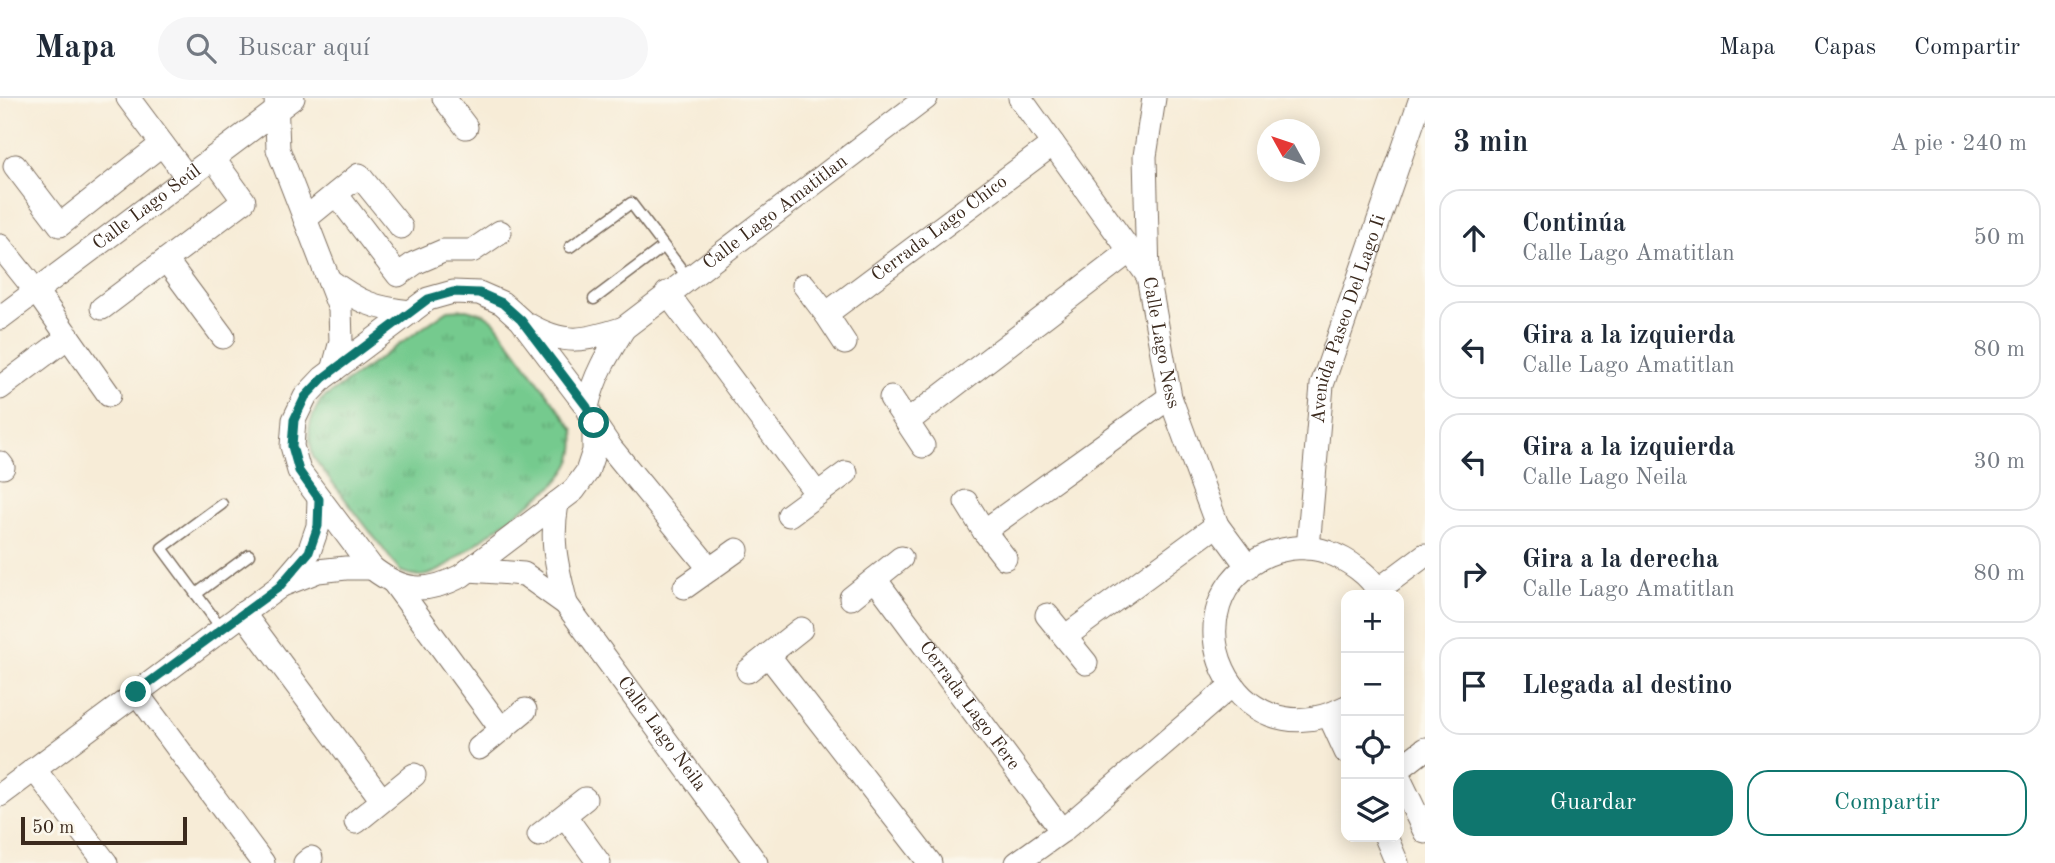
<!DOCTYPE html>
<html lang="es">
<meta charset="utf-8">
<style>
body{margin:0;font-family:"Old Standard TT",serif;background:#f6f6f7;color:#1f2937}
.controls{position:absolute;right:21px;bottom:21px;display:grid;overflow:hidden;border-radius:14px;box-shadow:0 4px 18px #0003}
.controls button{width:63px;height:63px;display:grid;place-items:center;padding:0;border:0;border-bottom:2px solid #e0e1e3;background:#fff;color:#1f2937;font:35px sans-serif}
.compass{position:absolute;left:1257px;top:21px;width:63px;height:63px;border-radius:50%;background:#fff;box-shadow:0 4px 18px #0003;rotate:310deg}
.scale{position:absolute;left:21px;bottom:18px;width:166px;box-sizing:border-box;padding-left:7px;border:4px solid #3b2a1e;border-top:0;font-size:19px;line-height:24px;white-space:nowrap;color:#3b2a1e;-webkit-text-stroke:5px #fbf7ec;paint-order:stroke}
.stop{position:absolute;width:21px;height:21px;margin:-16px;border:5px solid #0f766e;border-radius:50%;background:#fff}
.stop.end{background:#0f766e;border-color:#fff;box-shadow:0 2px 7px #0008}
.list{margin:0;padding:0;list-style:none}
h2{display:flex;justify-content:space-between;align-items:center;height:91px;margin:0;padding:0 28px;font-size:30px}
h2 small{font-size:23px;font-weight:400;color:#747a83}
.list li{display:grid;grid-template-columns:46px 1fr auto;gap:21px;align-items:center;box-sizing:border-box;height:98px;margin:0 14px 14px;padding:0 14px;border:2px solid #e0e1e3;border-radius:21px}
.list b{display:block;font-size:26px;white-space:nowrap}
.list p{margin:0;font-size:23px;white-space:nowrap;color:#747a83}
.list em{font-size:23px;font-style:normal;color:#747a83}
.actions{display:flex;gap:14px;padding:21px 28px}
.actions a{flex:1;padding:16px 0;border:2px solid #0f766e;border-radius:21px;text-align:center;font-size:24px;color:#0f766e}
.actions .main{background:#0f766e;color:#fff}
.icon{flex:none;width:38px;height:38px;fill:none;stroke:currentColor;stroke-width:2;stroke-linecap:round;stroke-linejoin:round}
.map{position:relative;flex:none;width:1425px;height:765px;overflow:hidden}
header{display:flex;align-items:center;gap:42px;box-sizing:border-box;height:98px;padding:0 35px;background:#fff;border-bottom:2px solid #e0e1e3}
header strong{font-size:33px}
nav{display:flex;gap:38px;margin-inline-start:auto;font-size:24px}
.search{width:490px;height:63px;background:#f6f6f7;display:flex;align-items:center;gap:18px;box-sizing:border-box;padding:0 24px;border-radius:38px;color:#747a83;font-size:26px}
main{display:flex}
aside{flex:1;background:#fff}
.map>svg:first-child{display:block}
.grass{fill:url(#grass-tufts);stroke:#587a56;stroke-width:2}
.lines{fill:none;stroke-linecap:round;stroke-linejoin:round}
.service-casing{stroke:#7d6e5f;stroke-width:13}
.minor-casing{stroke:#7d6e5f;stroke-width:25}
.service{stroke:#fff;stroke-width:10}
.minor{stroke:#fff;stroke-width:23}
.route{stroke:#0f766e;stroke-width:9}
.labels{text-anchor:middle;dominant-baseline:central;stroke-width:5;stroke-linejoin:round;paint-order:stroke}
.street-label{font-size:19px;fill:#3b2a1e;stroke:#fbf7ec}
</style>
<header>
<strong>Mapa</strong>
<div class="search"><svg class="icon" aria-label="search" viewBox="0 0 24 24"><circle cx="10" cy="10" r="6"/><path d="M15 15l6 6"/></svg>Buscar aquí</div>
<nav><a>Mapa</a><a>Capas</a><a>Compartir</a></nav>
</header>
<main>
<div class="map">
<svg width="1425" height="765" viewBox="0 0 1425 765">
<defs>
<pattern id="grass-tufts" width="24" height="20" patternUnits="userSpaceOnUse" patternTransform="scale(1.75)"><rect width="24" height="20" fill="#74ca8e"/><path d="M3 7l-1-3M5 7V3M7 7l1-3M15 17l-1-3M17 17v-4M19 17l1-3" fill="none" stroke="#60a473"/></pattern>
</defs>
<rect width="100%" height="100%" fill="#fbf7ec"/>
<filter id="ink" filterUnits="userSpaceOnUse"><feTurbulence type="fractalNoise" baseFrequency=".0143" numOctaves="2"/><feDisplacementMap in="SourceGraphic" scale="14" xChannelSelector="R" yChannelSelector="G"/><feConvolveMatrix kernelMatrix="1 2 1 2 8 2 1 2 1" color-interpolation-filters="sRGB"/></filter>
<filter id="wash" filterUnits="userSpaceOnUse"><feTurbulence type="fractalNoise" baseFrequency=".00686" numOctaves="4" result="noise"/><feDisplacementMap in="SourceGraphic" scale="28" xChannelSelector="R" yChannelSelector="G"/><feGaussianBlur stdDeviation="1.57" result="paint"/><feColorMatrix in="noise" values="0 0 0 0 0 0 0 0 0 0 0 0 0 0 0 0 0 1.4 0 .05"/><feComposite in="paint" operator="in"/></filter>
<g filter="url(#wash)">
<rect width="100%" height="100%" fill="#f7ecd7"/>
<!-- grass -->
<path class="grass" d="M466 211 484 216 494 223 574 332C577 358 571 369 553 388L444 470C426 479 419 481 400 473L313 359C307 333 307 325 321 302L448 212Z"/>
</g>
<g filter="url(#ink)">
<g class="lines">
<!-- service casing -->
<g class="service-casing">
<g id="service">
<path d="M570 149 631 105 688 180"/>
<path d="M594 201 663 149"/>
<path d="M196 496 249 457"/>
<path d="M222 531 162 450 222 406"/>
</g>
</g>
<!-- minor casing -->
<g class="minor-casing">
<g id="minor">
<path d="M128 0 187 79"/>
<path d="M276 0 278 51 340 211 341 243 333 273"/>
<path d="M444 0 466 29"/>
<path id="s1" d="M1020 0 1148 178 1170 299 1217 427 1248 469"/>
<path d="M15 68 60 127 162 46"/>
<path d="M336 96 398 177 415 165 443 153H472L500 134"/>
<path d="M305 121 359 77 401 129"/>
<path d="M0 148 36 193 109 297"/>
<path d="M166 162 223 239"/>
<path d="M1148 178 1145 58 1154 0"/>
<path d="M329 182C359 204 373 210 411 214"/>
<path d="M804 187 826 216 845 245"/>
<path d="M453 194 479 195 502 205 521 222 587 309 594 325V353L587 374 574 392 461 478C426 496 403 494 372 470L299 373 292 348 294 322 305 299 323 280 428 201Z"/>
<path d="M667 195 817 396"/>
<path d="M102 210 244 103 213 60"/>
<path id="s2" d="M826 216 1053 46"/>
<path id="s3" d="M0 220 293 0"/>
<path d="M527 226C565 248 585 243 624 230"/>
<path d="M0 290 68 239"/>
<path d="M891 300 923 348"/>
<path id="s4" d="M587 309C594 278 607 257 624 230L926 0"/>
<path d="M907 324 1130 153"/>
<path d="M594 325 611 350 710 471"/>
<path d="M0 365 3 369"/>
<path d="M966 404 984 433 1005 460"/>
<path d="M557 405C550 446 557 467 566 506"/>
<path d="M789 417 846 375"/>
<path d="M984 433 1170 299"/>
<path id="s5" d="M1308 450 1322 287 1421 0"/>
<path id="s6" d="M469 472 524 476 566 506 756 765"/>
<path id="s7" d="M875 481 1062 733"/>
<path d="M394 485 502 632"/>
<path d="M282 487 318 473 346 470H372"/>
<path d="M685 489 737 452"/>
<path d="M1378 492 1425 457"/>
<path d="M851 500 901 460"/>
<path d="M243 515 382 702"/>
<path d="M1047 517 1086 565"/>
<path d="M1066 538 1217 427"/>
<path d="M768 557 930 765"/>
<path d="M748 573 801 531"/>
<path d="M136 594 263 765"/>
<path d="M1346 609C1231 668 1160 502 1269 456 1287 449 1309 447 1327 454 1345 460 1374 478 1379 497"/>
<path d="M1329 617 1346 654"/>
<path d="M479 650 525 612"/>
<path d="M34 671 106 765"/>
<path d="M1399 671 1425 651"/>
<path d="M1399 680 1425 734"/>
<path d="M0 697 279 489 309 454 318 428 319 401"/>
<path d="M565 718 599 765"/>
<path d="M356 724 414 677"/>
<path d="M539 737 585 701"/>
<path d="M1386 739 1397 765"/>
<path d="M305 765 311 760"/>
<path d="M1017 765 1062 733 1232 587"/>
</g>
</g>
<!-- service -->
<use href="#service" class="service"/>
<!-- minor -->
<use href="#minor" class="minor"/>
</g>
</g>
<g class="lines" filter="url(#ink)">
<!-- route -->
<path class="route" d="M136 594 279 489 309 454 318 428 319 401 299 373 292 348 294 322 305 299 323 280 428 201 453 194 479 195 502 205 521 222 587 309 594 325"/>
</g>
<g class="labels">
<!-- street labels -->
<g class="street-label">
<text stroke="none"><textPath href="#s3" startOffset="184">Calle Lago Seúl</textPath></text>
<text stroke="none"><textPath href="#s4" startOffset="278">Calle Lago Amatitlan</textPath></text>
<text stroke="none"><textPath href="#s2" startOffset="142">Cerrada Lago Chico</textPath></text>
<text stroke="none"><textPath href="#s5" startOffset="234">Avenida Paseo Del Lago Ii</textPath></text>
<text stroke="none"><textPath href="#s1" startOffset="287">Calle Lago Ness</textPath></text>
<text stroke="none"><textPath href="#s7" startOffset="158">Cerrada Lago Fere</textPath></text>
<text stroke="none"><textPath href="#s6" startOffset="268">Calle Lago Neila</textPath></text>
</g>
</g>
</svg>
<div class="controls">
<button>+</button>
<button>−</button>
<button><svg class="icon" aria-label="locate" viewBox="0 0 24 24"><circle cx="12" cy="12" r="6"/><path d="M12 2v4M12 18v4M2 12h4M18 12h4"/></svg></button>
<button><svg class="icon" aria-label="layers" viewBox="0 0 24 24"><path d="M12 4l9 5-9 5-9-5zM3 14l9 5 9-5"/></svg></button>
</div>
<svg class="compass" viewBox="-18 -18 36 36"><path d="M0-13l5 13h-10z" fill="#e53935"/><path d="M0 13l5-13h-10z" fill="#747a83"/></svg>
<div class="scale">50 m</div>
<div class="stop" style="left:594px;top:325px"></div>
<div class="stop end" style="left:136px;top:594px"></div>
</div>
<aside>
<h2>3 min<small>A pie · 240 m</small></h2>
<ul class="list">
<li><svg class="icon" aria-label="ahead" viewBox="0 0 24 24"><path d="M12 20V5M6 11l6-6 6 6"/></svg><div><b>Continúa</b><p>Calle Lago Amatitlan</p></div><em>50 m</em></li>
<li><svg class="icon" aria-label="left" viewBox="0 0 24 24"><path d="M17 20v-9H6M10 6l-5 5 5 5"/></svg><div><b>Gira a la izquierda</b><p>Calle Lago Amatitlan</p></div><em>80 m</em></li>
<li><svg class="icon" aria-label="left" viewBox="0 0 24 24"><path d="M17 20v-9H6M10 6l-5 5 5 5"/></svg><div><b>Gira a la izquierda</b><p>Calle Lago Neila</p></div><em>30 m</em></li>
<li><svg class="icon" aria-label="right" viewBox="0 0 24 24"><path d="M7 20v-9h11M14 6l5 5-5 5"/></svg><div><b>Gira a la derecha</b><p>Calle Lago Amatitlan</p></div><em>80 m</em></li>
<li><svg class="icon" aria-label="arrive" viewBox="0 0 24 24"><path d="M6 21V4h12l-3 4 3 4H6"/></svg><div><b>Llegada al destino</b></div></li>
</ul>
<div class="actions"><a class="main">Guardar</a><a>Compartir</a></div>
</aside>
</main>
